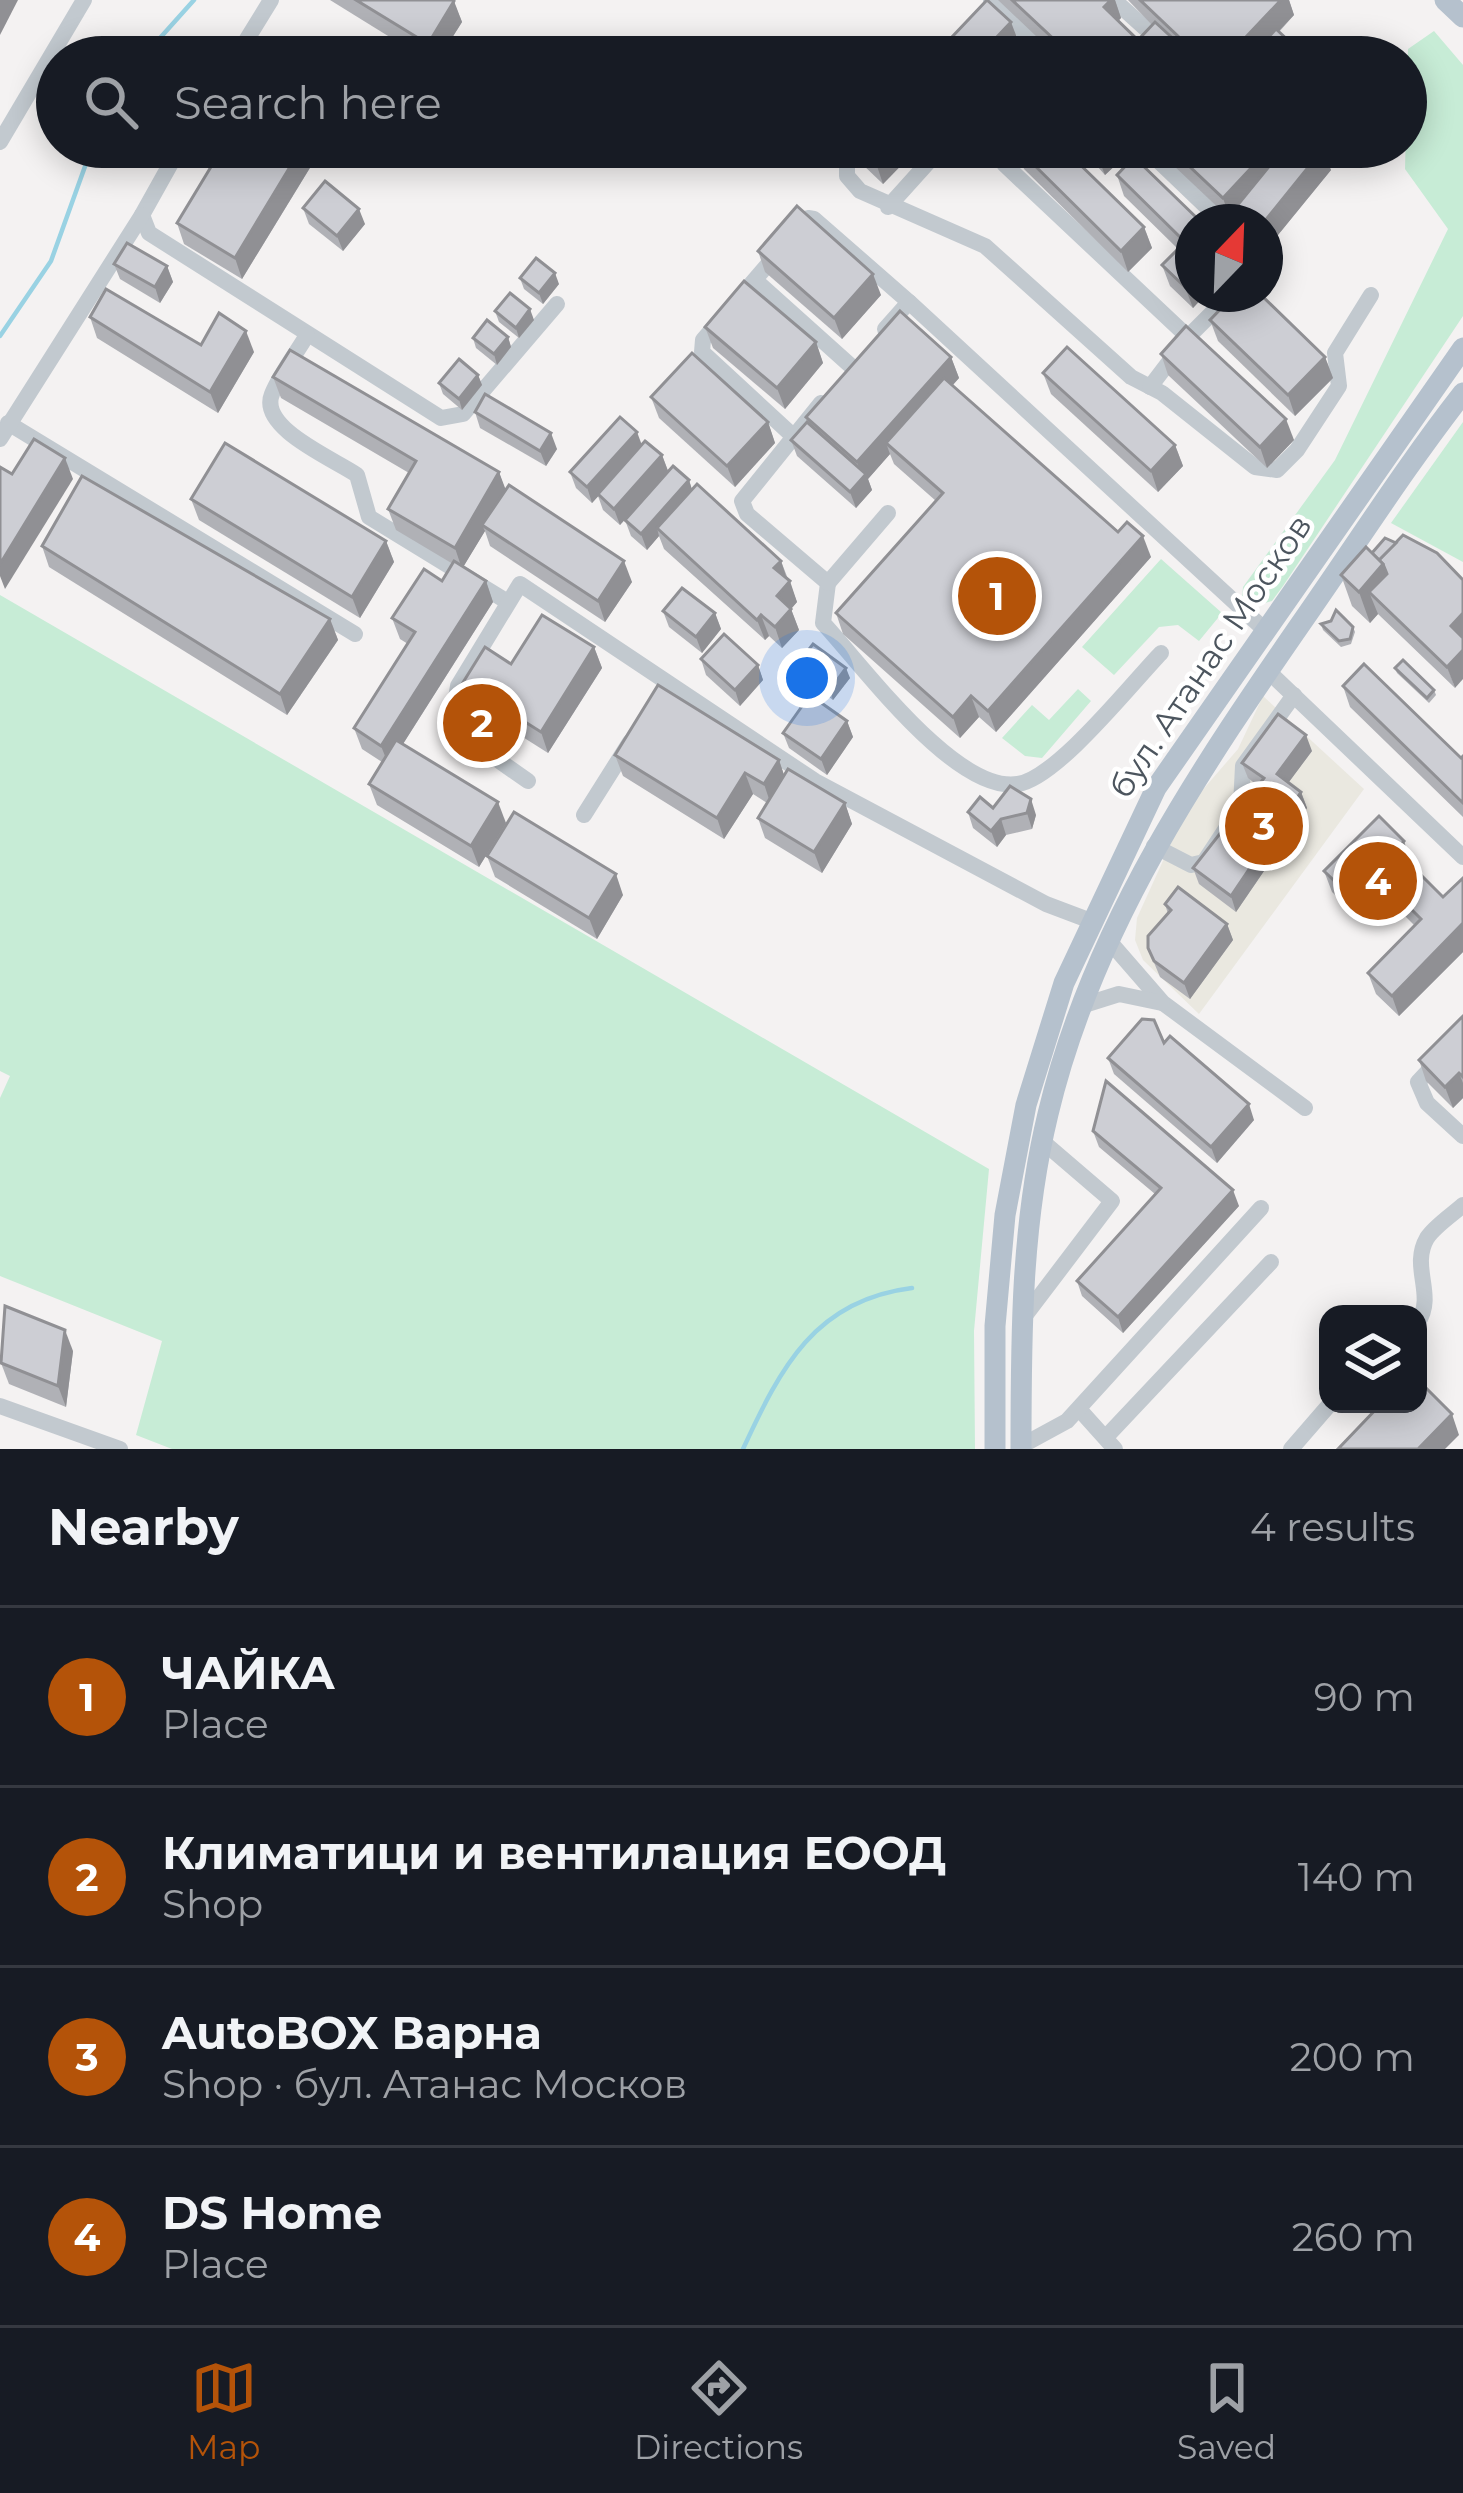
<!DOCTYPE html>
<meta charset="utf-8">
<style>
body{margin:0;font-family:Montserrat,sans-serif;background:#242831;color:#f1f3f6}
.controls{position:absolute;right:36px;bottom:36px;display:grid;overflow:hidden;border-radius:24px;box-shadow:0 6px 30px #0003}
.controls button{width:108px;height:108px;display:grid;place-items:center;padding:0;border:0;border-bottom:3px solid #363941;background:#171b24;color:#f1f3f6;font:60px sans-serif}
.compass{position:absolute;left:1175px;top:204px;width:108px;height:108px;border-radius:50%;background:#171b24;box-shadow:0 6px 30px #0003;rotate:23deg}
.you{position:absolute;left:807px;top:678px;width:42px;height:42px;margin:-30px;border:9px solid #fff;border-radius:50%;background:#1a73e8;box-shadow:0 0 0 18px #1a73e833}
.badge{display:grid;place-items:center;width:78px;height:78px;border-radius:50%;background:#b45309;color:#fff;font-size:39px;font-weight:700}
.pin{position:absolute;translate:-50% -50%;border:6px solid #fff;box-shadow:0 3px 12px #0006}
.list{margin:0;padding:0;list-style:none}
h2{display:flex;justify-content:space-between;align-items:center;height:156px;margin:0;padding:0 48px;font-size:51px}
h2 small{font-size:39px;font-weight:400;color:#9ea1a6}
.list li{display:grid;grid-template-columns:78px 1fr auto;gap:36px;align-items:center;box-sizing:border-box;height:180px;padding:0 48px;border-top:3px solid #363941}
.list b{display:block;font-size:45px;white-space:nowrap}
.list p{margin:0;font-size:39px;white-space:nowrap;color:#9ea1a6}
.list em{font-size:39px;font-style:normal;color:#9ea1a6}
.icon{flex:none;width:66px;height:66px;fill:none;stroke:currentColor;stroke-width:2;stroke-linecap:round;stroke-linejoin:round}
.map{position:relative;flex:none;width:1463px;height:1449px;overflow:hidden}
.search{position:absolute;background:#171b24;box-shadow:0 6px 30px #0003;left:36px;right:36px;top:36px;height:132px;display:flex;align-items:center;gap:30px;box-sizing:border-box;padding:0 42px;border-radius:66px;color:#9ea1a6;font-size:45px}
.sheet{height:876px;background:#171b24}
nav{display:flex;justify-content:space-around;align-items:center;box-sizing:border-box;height:168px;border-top:3px solid #363941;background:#171b24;font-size:33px;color:#9ea1a6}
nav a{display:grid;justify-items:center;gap:6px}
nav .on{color:#b45309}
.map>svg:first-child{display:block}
.commercial{fill:#eae8e0}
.green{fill:#c7ecd6}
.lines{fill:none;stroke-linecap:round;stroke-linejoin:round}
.stream{stroke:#99d2e3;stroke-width:4.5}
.minor{stroke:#c2c9cf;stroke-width:16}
.major{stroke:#b5c1cd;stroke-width:21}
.wall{fill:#b0b1b6}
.shaded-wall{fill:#909094}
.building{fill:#cdced4;stroke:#909094;stroke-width:3}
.labels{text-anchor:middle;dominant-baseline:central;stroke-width:9;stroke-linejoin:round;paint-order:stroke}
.street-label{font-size:33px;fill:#4c555e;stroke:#fff}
</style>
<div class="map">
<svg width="1463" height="1449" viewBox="0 0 1463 1449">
<rect width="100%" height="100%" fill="#f4f2f2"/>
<!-- commercial -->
<path class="commercial" d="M1263 696 1364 789 1199 1014 1143 960 1135 940 1137 918 1187 808 1238 749Z"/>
<!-- green -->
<g class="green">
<path d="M1434 31 1463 65V316L1283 586 1272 601 1254 606 1242 599 1243 587 1335 460 1448 229 1405 169 1408 49Z"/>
<path d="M1463 422V562L1391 523Z"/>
<path d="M1161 559 1222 613 1199 641 1178 625 1159 627 1114 675 1082 647Z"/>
<path d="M0 595 989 1169 974 1331 975 1449H172L136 1435 162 1341 0 1276V1098L10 1076 0 1071Z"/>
<path d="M1078 689 1091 701 1042 758 1025 756 1002 738 1032 705 1049 720Z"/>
</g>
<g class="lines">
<!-- stream -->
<g class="stream">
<path d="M143 57 194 0"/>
<path d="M0 336 51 261 92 147"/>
<path d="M743 1449C781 1367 815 1300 912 1288"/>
</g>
<!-- minor -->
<g class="minor">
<path d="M991 0 1050 57"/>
<path d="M1114 0 1145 28"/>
<path d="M236 57 271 0"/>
<path d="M0 142 84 0"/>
<path d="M180 147 142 215 149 233 441 418 463 414 557 304"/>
<path d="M856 147 847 161V176L860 191 985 246 1131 377 1162 393 1255 467 1277 470 1297 450 1339 386 1335 353 1371 295"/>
<path d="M1020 147 1004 164 1188 337"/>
<path d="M1144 147 1215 215"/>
<path d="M888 207 942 147"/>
<path d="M797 230 808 218 814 219 909 302"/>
<path d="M776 255 703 340 702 352 793 436"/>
<path d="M755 280 852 367"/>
<path d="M885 329 909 302 1266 631"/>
<path d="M307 335C296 354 280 374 272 394 258 428 334 459 357 475L369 517 506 601"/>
<path d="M1150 387 1188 337 1231 294"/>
<path d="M821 403 742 501 747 514 828 583 823 623C863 666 956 794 1018 784 1057 778 1131 684 1161 653"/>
<path d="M8 423 355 634"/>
<path d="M0 439 142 215"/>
<path d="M828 583 888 513"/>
<path d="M1268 671 1463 857"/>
<path d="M528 781 451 727 458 686 520 584 815 781 1046 904 1091 921"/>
<path d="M584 815 630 742"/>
<path d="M1154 846 1191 865 1204 862 1241 806 1243 766 1294 695"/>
<path d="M1110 942 1163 1003 1305 1108"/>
<path d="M1084 1005 1119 994 1162 1003"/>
<path d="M1463 1034 1418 1082 1427 1103 1463 1136"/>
<path d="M1021 1321 1112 1201 1042 1141"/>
<path d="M1418 1322C1436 1295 1410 1267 1427 1238 1435 1226 1452 1215 1463 1205"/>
<path d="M0 1406 120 1449"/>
<path d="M1079 1409 1115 1449"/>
<path d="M1107 1436 1271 1262"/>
<path d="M1021 1446 1067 1421 1261 1208"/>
<path d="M1291 1449 1330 1404"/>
</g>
<!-- major -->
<g class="major">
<path d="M1445 0 1463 17"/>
<path d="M995 1449V1326L1005 1215 1026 1105 1064 983 1156 788 1463 348"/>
<path d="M1021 1449C1021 1336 1021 1225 1048 1114 1093 925 1202 766 1311 609 1361 537 1409 462 1463 393"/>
</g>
</g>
<!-- wall -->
<g class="wall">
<path d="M330 0H453L462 22 440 57H422Z"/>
<path d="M998 0H1115L1121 18 1118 21 1138 40 1152 25 1128 0H1289L1294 15 1279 32 1306 57H1058Z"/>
<path d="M855 147H919L883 184 860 162Z"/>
<path d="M1080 147H1117L1122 159 1105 175Z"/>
<path d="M1154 147H1261L1266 152 1271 164 1331 170 1265 251V222H1229L1228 217Z"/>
<path d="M1017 148 1144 227 1152 248 1128 272 1024 169Z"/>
<path d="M319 153 242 279 184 244 177 223Z"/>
<path d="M1117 175 1201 222 1193 294H1206L1193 308 1170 286 1162 265 1178 249 1124 196Z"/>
<path d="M303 208 365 224 343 251 309 224Z"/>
<path d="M758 251 881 295 842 339 765 272Z"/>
<path d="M114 264 167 266 173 282 160 303 120 279Z"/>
<path d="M520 278 559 284 543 304 524 289Z"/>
<path d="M495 311 534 320 519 338 499 322Z"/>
<path d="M90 317 201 345 254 352 218 413 97 338Z"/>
<path d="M1210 320 1325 357 1333 378 1295 416 1218 341Z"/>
<path d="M705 327 816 342 823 363 785 409 713 348Z"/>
<path d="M508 337 511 347 497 365 476 348 473 338Z"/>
<path d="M1161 354 1294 440 1267 468 1168 375Z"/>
<path d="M951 357 959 378 953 385 1118 532 1151 557 996 732 979 717 960 738 843 634 836 613 936 501 894 464 890 454 868 479 872 490 856 508 797 456 791 440 807 422 806 417Z"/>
<path d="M1043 373 1175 445 1183 466 1158 492 1051 394Z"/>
<path d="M478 375 482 385 462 410 443 394 439 383Z"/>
<path d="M273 377 499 472 505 490 632 582 605 622 490 546 485 531 463 567 486 581 493 602 403 744 506 823 479 867 377 805 369 784 382 762 362 749 354 728 408 644 400 639 392 618 442 581 453 564 396 530 388 509 409 473 281 398Z"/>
<path d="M651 397 768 422 775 443 735 487 659 418Z"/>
<path d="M475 412 557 449 546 466 480 428Z"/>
<path d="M642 445 662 455 668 471 620 525 603 510 598 496 592 503 576 488 570 472Z"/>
<path d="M689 480 692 490 781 561 797 602 791 609 799 630 782 648 769 636 765 640 664 549 659 536 647 550 631 536 625 520Z"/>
<path d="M191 499 386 541 394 562 360 618 199 520Z"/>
<path d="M1403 535 1455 688 1378 614 1370 623 1352 606 1341 575 1396 543Z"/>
<path d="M42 546 330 619 338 640 287 715 49 567Z"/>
<path d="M663 611 715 613 721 629 702 653 669 627Z"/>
<path d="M1321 624 1353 627 1355 632 1351 644 1341 647 1323 630Z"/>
<path d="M594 647 602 668 548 753 518 734 509 748 474 726 462 684 511 664Z"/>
<path d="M701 659 758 665 763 680 740 706 706 675Z"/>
<path d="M796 666 850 678 833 700 800 676Z"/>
<path d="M1395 668 1434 690 1436 695 1429 703 1397 673Z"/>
<path d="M1343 686 1461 758 1463 756V817L1350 707Z"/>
<path d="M847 721 853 737 827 775 789 748 783 733Z"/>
<path d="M1312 751 1288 783 1301 792 1307 808 1236 912 1199 884 1193 868 1228 835 1231 830 1229 824 1258 786 1248 778 1242 763Z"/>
<path d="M615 755 779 760 784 775 845 803 852 824 822 873 765 838 758 818 767 803 753 794 724 839 623 776Z"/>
<path d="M993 808 1036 815 1032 829 1006 835 997 847 973 828 968 812Z"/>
<path d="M487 856 623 895 597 939 495 877Z"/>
<path d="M1411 862 1410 864 1443 897 1463 878V952L1399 1016 1376 994 1368 973 1415 926 1382 893 1358 917 1332 892 1324 871Z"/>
<path d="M1165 904 1227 924 1233 940 1190 999 1160 977 1148 948 1168 914Z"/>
<path d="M1463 1016V1098L1453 1108 1426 1081 1419 1060Z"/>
<path d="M1108 1058 1254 1120 1217 1163 1114 1074Z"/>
<path d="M1093 1131 1239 1206 1123 1333 1082 1296 1077 1281 1155 1194 1099 1147Z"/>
<path d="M73 1351 66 1407 9 1384 1 1363Z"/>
</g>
<!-- shaded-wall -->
<g class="shaded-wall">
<path d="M0 0H18L0 35Z"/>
<path d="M1111 0H1115L1121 18 1111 28 1104 7Z"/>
<path d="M1281 0H1289L1294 15 1254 57H1227Z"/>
<path d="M454 1 462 22 440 57H432L428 44Z"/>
<path d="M1011 22 1019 43 1005 57H978Z"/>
<path d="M302 147H317L319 153 242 279 235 258Z"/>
<path d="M891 147H919L883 184 876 163Z"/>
<path d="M1118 149 1122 159 1105 175 1101 165Z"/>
<path d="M1323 149 1331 170 1265 251V222Z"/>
<path d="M1266 152 1274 173 1230 219 1223 198Z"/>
<path d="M359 209 365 224 343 251 337 236Z"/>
<path d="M1144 227 1152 248 1128 272 1121 251Z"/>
<path d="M167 266 173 282 160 303 155 287Z"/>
<path d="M555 273 559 284 543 304 539 293Z"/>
<path d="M873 274 881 295 842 339 834 318Z"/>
<path d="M1193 279V294H1206L1193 308 1185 287Z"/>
<path d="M530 309 534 320 519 338 516 328Z"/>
<path d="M246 331 254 352 218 413 210 392Z"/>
<path d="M508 337 511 347 497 365 494 354Z"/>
<path d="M816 342 823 363 785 409 777 388Z"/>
<path d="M951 357 959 378 894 450 886 443 890 454 868 479 872 490 856 508 850 492 863 478 857 462Z"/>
<path d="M1325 357 1333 378 1295 416 1288 395Z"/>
<path d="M478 375 482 385 462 410 459 399Z"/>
<path d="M1286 419 1294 440 1267 468 1260 447Z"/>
<path d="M768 422 775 443 735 487 727 466Z"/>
<path d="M637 432 643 448 592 503 587 487Z"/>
<path d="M551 433 557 449 546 466 540 451Z"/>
<path d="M1175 445 1183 466 1158 492 1151 471Z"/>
<path d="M662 455 668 471 620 525 614 509Z"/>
<path d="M65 458 73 479 5 589 0 576V564Z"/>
<path d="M499 472 507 493 482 525 485 531 462 569 455 548Z"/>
<path d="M689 480 694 496 657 528 659 536 647 550 641 534Z"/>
<path d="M1143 536 1151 557 996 732 988 711Z"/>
<path d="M386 541 394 562 360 618 352 597Z"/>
<path d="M1408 557 1369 592 1378 614 1370 623 1359 592 1383 564Z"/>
<path d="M624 561 632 582 605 622 598 601Z"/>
<path d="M781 561 788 582 774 568Z"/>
<path d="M486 581 493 602 389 766 381 746Z"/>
<path d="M790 581 797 602 791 609 799 630 782 648 775 627 777 596Z"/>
<path d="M715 613 721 629 702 653 696 637Z"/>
<path d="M1463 613V642L1451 626Z"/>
<path d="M761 615 769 636 765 640 757 620Z"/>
<path d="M330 619 338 640 287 715 280 694Z"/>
<path d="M594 647 602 668 548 753 541 732Z"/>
<path d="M1463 650V679L1455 688 1447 667Z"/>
<path d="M758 665 763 680 740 706 735 690Z"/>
<path d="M846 668 850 678 833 700 830 690Z"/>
<path d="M971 696 979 717 960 738 953 717Z"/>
<path d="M511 713 518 734 509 748 502 727Z"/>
<path d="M847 721 853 737 827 775 821 759Z"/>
<path d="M1306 735 1312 751 1283 790 1277 774Z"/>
<path d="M779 760 786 781 771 805 764 784Z"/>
<path d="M745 773 753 794 724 839 717 818Z"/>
<path d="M1301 792 1307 808 1236 912 1231 896Z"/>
<path d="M1031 799 1036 815 1032 829 1027 813Z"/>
<path d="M498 802 506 823 479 867 471 846Z"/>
<path d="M845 803 852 824 822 873 814 852Z"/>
<path d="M1001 819 1006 835 997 847 991 831Z"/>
<path d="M1404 841 1411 862 1403 871 1396 850Z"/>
<path d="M1374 872 1382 893 1358 917 1350 896Z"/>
<path d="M616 874 623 895 597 939 589 918Z"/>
<path d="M1463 923V952L1399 1016 1392 996Z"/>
<path d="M1227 924 1233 940 1190 999 1184 983Z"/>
<path d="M1459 1073 1463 1083V1098L1453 1108 1445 1087Z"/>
<path d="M1249 1104 1254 1120 1217 1163 1211 1147Z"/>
<path d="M1233 1190 1239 1206 1123 1333 1118 1317Z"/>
<path d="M65 1330 73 1351 66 1407 58 1386Z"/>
<path d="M1452 1414 1459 1435 1445 1449H1418Z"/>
</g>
<!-- building -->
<g class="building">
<path d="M356 0H453L454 1 428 44Z"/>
<path d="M987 0 1011 22 978 57H933Z"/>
<path d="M1012 0H1111L1104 7 1138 40 1155 22 1193 57H1073Z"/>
<path d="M1140 0H1281L1227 57H1200Z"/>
<path d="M1276 29 1306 57H1250Z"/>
<path d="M1034 40 1049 57H1015Z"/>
<path d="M223 147H302L235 258 177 223Z"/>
<path d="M859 147H891L876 163Z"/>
<path d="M1018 147H1062L1144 227 1121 251 1017 148Z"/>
<path d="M1085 147H1117L1118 149 1101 165Z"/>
<path d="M1169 147H1261L1266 152 1223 198Z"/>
<path d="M1285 147H1321L1323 149 1264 222H1232L1227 218Z"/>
<path d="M1134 157 1201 222 1213 210 1226 222H1193V279L1185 287 1162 265 1185 242 1117 175Z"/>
<path d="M325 181 359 209 337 236 303 208Z"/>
<path d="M797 206 873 274 834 318 758 251Z"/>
<path d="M127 243 167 266 155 287 114 264Z"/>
<path d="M536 258 555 273 539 293 520 278Z"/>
<path d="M744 281 816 342 777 388 705 327Z"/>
<path d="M106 289 201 345 219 313 246 331 210 392 90 317Z"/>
<path d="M510 293 530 309 516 328 495 311Z"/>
<path d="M1235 294H1260L1325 357 1288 395 1210 320Z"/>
<path d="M900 311 951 357 857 462 806 417Z"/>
<path d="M487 320 508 337 494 354 473 338Z"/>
<path d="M1186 326 1286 419 1260 447 1161 354Z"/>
<path d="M1067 347 1175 445 1151 471 1043 373Z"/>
<path d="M290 350 499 472 455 548 388 509 416 461 273 377Z"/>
<path d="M692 353 768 422 727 466 651 397Z"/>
<path d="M459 359 478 375 459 399 439 383Z"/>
<path d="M944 378 1118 532 1127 522 1143 536 988 711 971 696 953 717 836 613 943 493 886 443Z"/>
<path d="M485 394 551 433 540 451 475 412Z"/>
<path d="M620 417 637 432 587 487 570 472Z"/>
<path d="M807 422 866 474 850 492 791 440Z"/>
<path d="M34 439 65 458 0 564V467L12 474Z"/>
<path d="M645 441 662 455 614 509 598 494Z"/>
<path d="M225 443 386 541 352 597 191 499Z"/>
<path d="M673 466 689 480 641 534 625 520Z"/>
<path d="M82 476 330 619 280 694 42 546Z"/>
<path d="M697 484 781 561 774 568 790 581 777 596 791 609 775 627 761 615 757 620 657 528Z"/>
<path d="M509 485 624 561 598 601 482 525Z"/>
<path d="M1403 535 1437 553 1463 580V613L1451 626 1463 638V650L1447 667 1369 592 1387 574 1383 564 1379 560Z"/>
<path d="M1385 538 1396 543 1379 560 1372 553Z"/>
<path d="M1366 547 1383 564 1359 592 1341 575Z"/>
<path d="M454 561 486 581 381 746 354 728 415 632 392 618 424 569 442 581Z"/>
<path d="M682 588 715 613 696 637 663 611Z"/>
<path d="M1336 610 1353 627 1350 639 1339 641 1321 624 1331 621Z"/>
<path d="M542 615 594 647 541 732 511 713 502 727 466 705 474 692 462 684 485 647 511 664Z"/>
<path d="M724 634 758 665 735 690 701 659Z"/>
<path d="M813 644 846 668 830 690 796 666Z"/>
<path d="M1403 660 1434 690 1427 698 1395 668Z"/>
<path d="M1364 664 1461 758 1463 756V803L1343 686Z"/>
<path d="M658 685 779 760 764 784 745 773 717 818 615 755Z"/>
<path d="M810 695 847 721 821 759 783 733Z"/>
<path d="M1278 714 1306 735 1277 774 1301 792 1231 896 1193 868 1222 831 1228 835 1233 828 1229 824 1264 778 1242 763Z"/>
<path d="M396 740 498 802 471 846 369 784Z"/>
<path d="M788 769 845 803 814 852 758 818Z"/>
<path d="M1010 786 1031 799 1027 813 1001 819 991 831 968 812 980 797 993 808Z"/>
<path d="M514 812 616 874 589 918 487 856Z"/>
<path d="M1379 816 1404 841 1396 850 1443 897 1463 878V923L1392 996 1368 973 1421 919 1374 872 1350 896 1324 871Z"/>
<path d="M1178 887 1227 924 1184 983 1154 961 1148 948V936L1171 910 1165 904Z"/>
<path d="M1463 1016V1077L1459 1073 1445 1087 1419 1060Z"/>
<path d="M1142 1019 1154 1020 1164 1043 1170 1036 1249 1104 1211 1147 1108 1058Z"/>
<path d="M1106 1081 1233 1190 1118 1317 1077 1281 1161 1188 1093 1131Z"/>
<path d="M5 1306 65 1330 58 1386 1 1363Z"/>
<path d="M1418 1380 1452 1414 1418 1449H1338L1381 1404H1418Z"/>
</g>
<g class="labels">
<!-- street labels -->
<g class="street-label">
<text transform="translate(1210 656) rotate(-56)">бул. Атанас Москов</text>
</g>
</g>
</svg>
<div class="controls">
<button><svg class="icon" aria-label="layers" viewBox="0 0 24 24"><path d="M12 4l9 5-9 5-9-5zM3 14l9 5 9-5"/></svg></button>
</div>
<svg class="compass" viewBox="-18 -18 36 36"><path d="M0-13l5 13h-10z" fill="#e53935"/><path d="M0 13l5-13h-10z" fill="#9ea1a6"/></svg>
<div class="you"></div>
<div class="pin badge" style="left:997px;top:596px">1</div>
<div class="pin badge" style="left:482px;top:723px">2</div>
<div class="pin badge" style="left:1264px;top:826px">3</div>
<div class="pin badge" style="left:1378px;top:881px">4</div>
<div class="search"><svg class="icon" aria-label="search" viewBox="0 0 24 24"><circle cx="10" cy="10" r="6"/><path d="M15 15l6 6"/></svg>Search here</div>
</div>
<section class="sheet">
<h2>Nearby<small>4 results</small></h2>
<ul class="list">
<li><span class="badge">1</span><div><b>ЧАЙКА</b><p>Place</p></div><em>90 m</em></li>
<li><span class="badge">2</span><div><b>Климатици и вентилация ЕООД</b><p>Shop</p></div><em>140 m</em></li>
<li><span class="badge">3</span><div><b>AutoBOX Варна</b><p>Shop · бул. Атанас Москов</p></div><em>200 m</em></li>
<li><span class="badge">4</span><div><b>DS Home</b><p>Place</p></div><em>260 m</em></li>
</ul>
</section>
<nav>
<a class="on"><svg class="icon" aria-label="map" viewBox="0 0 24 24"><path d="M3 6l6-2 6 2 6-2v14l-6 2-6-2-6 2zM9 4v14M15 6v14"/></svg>Map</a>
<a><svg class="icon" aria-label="directions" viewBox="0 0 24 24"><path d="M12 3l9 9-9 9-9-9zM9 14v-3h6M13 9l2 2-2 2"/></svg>Directions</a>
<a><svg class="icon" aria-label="saved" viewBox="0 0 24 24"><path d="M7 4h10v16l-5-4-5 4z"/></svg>Saved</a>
</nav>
